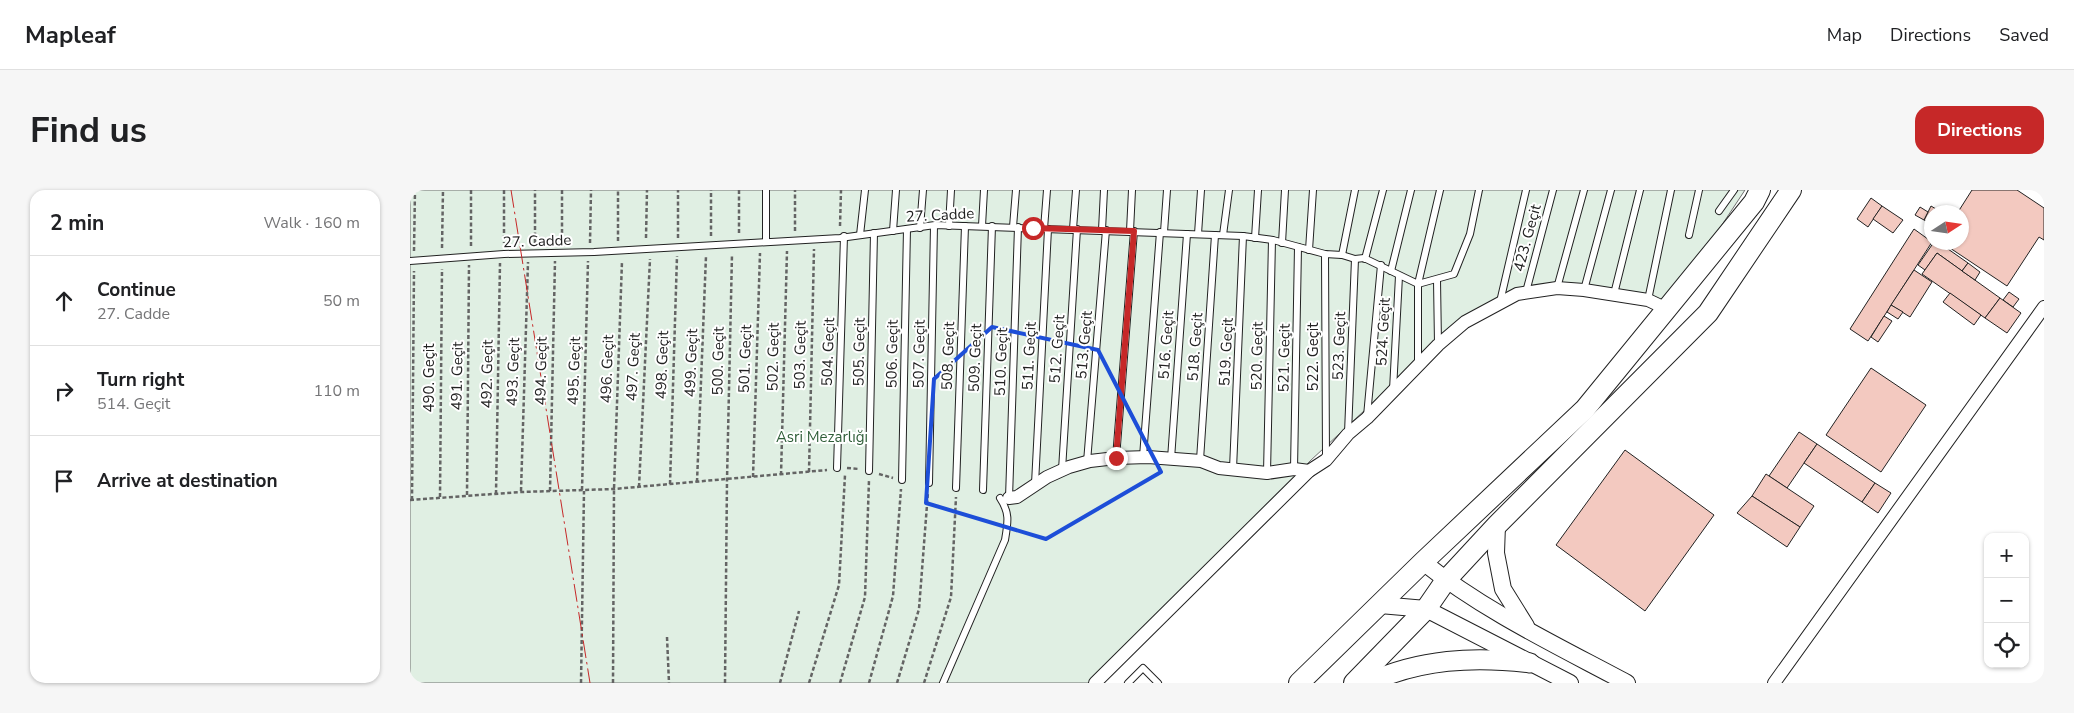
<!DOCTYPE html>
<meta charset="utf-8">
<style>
body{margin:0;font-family:"Nunito Sans",sans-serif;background:#f6f6f6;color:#202124}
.controls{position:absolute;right:15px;bottom:15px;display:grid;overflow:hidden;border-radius:10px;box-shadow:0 1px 4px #0004}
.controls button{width:45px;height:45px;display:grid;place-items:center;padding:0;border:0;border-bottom:1px solid #e0e0e0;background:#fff;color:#202124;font:25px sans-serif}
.compass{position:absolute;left:1514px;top:15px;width:45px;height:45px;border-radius:50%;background:#fff;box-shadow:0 1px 4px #0004;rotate:78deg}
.stop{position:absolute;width:15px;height:15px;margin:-11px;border:4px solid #c62828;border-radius:50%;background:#fff}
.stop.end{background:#c62828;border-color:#fff;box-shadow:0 1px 5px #0008}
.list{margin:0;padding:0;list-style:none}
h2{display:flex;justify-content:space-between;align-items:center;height:65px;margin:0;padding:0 20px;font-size:21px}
h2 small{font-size:16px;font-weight:400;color:#757577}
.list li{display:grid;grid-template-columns:32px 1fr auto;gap:15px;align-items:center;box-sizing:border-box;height:90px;padding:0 20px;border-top:1px solid #e0e0e0}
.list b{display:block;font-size:19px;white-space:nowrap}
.list p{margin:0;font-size:16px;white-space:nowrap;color:#757577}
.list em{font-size:16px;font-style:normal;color:#757577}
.icon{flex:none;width:28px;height:28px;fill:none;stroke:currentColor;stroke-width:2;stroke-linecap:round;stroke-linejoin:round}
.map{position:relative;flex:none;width:1634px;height:493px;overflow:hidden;border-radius:15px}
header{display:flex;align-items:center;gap:30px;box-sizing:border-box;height:70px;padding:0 25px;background:#fff;border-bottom:1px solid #e0e0e0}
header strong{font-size:24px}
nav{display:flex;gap:28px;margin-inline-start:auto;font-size:18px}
.intro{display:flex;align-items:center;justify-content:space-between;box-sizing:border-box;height:120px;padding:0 30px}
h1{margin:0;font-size:35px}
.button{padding:12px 22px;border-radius:15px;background:#c62828;color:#fff;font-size:18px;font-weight:700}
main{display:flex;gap:30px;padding:0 30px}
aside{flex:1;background:#fff;border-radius:15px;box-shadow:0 1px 4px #0004}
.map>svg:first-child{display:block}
.green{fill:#e0efe3;stroke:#6f6f6f}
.building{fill:#f3c9c0;stroke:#222}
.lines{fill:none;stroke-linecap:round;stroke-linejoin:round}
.service-casing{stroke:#222;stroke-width:8}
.minor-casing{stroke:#222;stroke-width:14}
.tertiary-casing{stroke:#222;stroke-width:18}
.secondary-casing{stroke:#222;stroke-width:21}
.primary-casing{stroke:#222;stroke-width:22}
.path{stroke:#646464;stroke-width:2.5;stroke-dasharray:4 2.5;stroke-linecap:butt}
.service{stroke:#fff;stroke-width:6}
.minor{stroke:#fff;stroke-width:12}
.tertiary{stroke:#fff;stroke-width:16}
.secondary{stroke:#fff;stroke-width:19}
.primary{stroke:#fff;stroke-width:20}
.power{stroke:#c62828;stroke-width:1;stroke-dasharray:18 4 2.5 4;stroke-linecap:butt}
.route{stroke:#c62828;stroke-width:6}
.marked{fill:none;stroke:#1d4ed8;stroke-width:4;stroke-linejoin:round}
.labels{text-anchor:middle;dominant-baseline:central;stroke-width:4;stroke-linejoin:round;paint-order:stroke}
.street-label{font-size:15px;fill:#222;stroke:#fff}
.park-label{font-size:15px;fill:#2f5e38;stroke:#fff}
</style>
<header>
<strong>Mapleaf</strong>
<nav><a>Map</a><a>Directions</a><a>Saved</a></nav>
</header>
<div class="intro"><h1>Find us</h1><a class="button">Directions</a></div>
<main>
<aside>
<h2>2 min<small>Walk · 160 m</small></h2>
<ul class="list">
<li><svg class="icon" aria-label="ahead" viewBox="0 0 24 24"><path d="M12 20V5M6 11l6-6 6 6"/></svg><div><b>Continue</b><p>27. Cadde</p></div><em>50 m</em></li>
<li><svg class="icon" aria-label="right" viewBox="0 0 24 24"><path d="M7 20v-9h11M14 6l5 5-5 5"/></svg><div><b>Turn right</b><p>514. Geçit</p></div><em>110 m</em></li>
<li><svg class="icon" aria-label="arrive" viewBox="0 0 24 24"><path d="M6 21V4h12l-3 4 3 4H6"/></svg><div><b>Arrive at destination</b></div></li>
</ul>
</aside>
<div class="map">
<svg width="1634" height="493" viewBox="0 0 1634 493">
<rect width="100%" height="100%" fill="#fff"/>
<!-- green -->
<path class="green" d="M0 0H1335L1257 118 1145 96 1054 128 900 271 688 493H0Z"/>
<!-- building -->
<g class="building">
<path d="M1562 0H1607L1634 18V50L1629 47 1597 96 1531 52H1552V22H1548Z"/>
<path d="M1461 8 1472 16 1458 37 1447 29Z"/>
<path d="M1472 16 1493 30 1483 43 1463 29Z"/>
<path d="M1521 16 1531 22H1522V34L1514 30Z"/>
<path d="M1510 17 1518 22 1514 30 1505 25Z"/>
<path d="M1504 39 1522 52 1458 151 1440 139Z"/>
<path d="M1524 52H1528L1558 73 1552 81 1527 63 1515 80 1508 75Z"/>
<path d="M1527 63 1590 108 1575 128 1512 84Z"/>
<path d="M1558 73 1570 82 1565 90 1552 81Z"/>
<path d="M1504 80 1522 92 1500 127 1481 115Z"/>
<path d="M1599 102 1609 109 1603 117 1593 110Z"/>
<path d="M1540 103 1571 125 1564 135 1533 112Z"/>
<path d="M1590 108 1611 123 1597 143 1575 128Z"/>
<path d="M1481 115 1493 122 1488 129 1477 122Z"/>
<path d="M1474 126 1482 131 1468 152 1461 147Z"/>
<path d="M1461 178 1516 215 1471 282 1416 245Z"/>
<path d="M1389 242 1407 254 1377 298 1359 286Z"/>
<path d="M1407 254 1465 293 1452 312 1394 273Z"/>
<path d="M1215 260 1304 325 1235 421 1146 355Z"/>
<path d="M1356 284 1404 316 1390 337 1342 306Z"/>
<path d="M1465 293 1481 303 1468 323 1452 312Z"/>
<path d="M1342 306 1390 337 1377 357 1327 323Z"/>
</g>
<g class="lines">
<!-- service casing -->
<g class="service-casing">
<g id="service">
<path d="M1309 21 1324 0"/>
<path d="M539 36 541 0"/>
<path d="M572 36 574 0"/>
<path d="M603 37 606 0"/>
<path d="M510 38 513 0"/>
<path d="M634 39 637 0"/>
<path d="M663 39 666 0"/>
<path d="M692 40 694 0"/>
<path d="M483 41 486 0"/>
<path d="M720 41 722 0"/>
<path d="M754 42 757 0"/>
<path d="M788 44 791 0"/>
<path d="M450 45 455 0"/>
<path d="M813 45 819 0"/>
<path d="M1279 45 1289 0"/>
<path d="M845 48 848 0"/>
<path d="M356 51V0"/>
<path d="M872 53 875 0"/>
<path d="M899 60 903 0"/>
<path d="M915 64 916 268"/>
<path d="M932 65 945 0"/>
<path d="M955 69 973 0"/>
<path d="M0 71 94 64 184 62 430 48 525 35 833 46 863 50 915 64 932 65 945 69 954 68 1008 94 1044 84 1060 44 1069 0"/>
<path d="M981 81 1001 0"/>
<path d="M1027 90 1028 154"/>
<path d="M1147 98 1174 0"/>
<path d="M1174 100 1201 0"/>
<path d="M1116 102 1143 0"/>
<path d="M1204 104 1230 0"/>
<path d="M1238 110 1261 0"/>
<path d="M1090 112 1116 0"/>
<path d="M1008 174V94L1030 0"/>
<path d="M983 200 989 86"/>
<path d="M957 226 971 75"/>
<path d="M938 243 945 69"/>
<path d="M733 267 750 42"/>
<path d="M706 268 724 41"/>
<path d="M761 269 777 44"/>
<path d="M790 270 805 45"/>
<path d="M677 272 696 40"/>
<path d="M427 278 434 46"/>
<path d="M823 279 833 46"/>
<path d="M884 279 888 57"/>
<path d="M652 280 667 39"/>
<path d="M459 281 464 43"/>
<path d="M857 283 862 50"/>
<path d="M492 290 497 39"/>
<path d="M519 293 524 36"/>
<path d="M625 294 638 39"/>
<path d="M546 298 555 36"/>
<path d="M573 300 582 36"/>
<path d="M599 308 608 37"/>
<path d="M533 493 595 350C598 332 600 323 590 308"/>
<path d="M718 493 733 478 748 493"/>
</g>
</g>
<!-- minor casing -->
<g class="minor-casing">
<g id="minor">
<path d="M599 308 607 307 637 287 659 277 680 271 706 268 738 267 791 271 809 278 857 283 884 279 899 281"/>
<path d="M685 493 899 281 916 270 938 244 957 228 1028 155 1055 132 1107 104 1147 98 1174 100 1238 110 1257 119"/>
<path d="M1364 493 1634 117"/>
</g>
</g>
<!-- tertiary casing -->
<g class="tertiary-casing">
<g id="tertiary">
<path d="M1087 335 1086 363 1093 399 1116 436"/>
<path d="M1013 372C1074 421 1148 456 1217 493"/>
<path d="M970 415 1016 419 1160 493"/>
</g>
</g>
<!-- secondary casing -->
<g class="secondary-casing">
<path id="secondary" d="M958 493C1010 469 1064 466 1120 473"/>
</g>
<!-- primary casing -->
<g class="primary-casing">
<g id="primary">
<path d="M889 493 1013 372 1175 219 1344 12 1350 0"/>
<path d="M944 493 1016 419 1036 390 1087 335 1298 123 1381 0"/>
</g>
</g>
<!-- path -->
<g class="path">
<path d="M94 0V53"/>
<path d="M152 0V53"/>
<path d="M430 36 431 0"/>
<path d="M385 41V0"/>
<path d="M329 43V0"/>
<path d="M301 46V0"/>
<path d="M236 48 237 0"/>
<path d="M268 48V0"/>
<path d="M208 51V0"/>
<path d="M125 53V0"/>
<path d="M180 53 181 0"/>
<path d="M61 56V0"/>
<path d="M32 58 33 0"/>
<path d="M4 61 5 0"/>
<path d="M437 278 449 279"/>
<path d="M399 282 404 59"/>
<path d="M469 284 483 288"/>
<path d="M371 285 377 61"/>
<path d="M343 287 350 63"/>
<path d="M287 292 296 66"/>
<path d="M260 294 267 66"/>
<path d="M229 297 240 69"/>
<path d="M172 300 178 71"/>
<path d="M111 301 118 72"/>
<path d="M140 301 145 71"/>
<path d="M86 304 90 73"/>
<path d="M57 305 59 75"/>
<path d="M30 307 32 79"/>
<path d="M0 310 111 302 204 299 417 280"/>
<path d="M2 310 4 81"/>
<path d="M257 447 259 493"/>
<path d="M171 493 174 301"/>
<path d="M203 493 204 299 212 71"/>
<path d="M315 493 317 290 322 64"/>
<path d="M370 493 389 421"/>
<path d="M399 493 429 395 435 285"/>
<path d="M430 493 455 407 459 290"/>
<path d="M459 493 483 406 491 299"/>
<path d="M487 493 509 419 518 302"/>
<path d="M514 493 541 407 546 307"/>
</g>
<!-- service -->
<use href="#service" class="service"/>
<!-- minor -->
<use href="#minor" class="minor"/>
<!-- tertiary -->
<use href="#tertiary" class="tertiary"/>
<!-- secondary -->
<use href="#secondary" class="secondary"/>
<!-- primary -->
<use href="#primary" class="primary"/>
<!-- power -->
<path class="power" d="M101 0 180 493"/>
</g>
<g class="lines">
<!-- route -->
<path class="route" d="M623 38 724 41 706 268"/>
</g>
<!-- marked area -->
<path class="marked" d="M582 137 688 160 751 282 636 349 516 313 524 189Z"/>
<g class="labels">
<!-- street labels -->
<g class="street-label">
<text transform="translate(530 25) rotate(-3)">27. Cadde</text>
<text transform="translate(1117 48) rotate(-75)">423. Geçit</text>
<text transform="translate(127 51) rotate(-2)">27. Cadde</text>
<text transform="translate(973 142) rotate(-87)">524. Geçit</text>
<text transform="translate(674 155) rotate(-85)">513. Geçit</text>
<text transform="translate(756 155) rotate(-86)">516. Geçit</text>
<text transform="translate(929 156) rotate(-88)">523. Geçit</text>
<text transform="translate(785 157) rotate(-86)">518. Geçit</text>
<text transform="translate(647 159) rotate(-86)">512. Geçit</text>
<text transform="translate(418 162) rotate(-88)">504. Geçit</text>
<text transform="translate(449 162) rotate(-89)">505. Geçit</text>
<text transform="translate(816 162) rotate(-87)">519. Geçit</text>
<text transform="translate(482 164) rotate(-89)">506. Geçit</text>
<text transform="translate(509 164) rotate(-89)">507. Geçit</text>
<text transform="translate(390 165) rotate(-89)">503. Geçit</text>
<text transform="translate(538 166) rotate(-88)">508. Geçit</text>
<text transform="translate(619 166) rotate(-87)">511. Geçit</text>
<text transform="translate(847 166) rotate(-89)">520. Geçit</text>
<text transform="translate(363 167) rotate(-89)">502. Geçit</text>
<text transform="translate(903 167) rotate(-90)">522. Geçit</text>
<text transform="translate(565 168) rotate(-88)">509. Geçit</text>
<text transform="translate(874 168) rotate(-89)">521. Geçit</text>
<text transform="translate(335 169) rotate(-88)">501. Geçit</text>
<text transform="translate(308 171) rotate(-89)">500. Geçit</text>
<text transform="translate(591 172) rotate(-88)">510. Geçit</text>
<text transform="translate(281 173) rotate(-88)">499. Geçit</text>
<text transform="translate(252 175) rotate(-88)">498. Geçit</text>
<text transform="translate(223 177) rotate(-87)">497. Geçit</text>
<text transform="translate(197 179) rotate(-88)">496. Geçit</text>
<text transform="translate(131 181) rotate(-89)">494. Geçit</text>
<text transform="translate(164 181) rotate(-88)">495. Geçit</text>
<text transform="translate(103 182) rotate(-88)">493. Geçit</text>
<text transform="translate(77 184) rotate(-89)">492. Geçit</text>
<text transform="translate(47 186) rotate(-89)">491. Geçit</text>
<text transform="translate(19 188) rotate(-90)">490. Geçit</text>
</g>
<!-- park labels -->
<g class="park-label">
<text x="412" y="247">Asri Mezarlığı</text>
</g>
</g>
</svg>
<div class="controls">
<button>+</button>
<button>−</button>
<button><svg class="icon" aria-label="locate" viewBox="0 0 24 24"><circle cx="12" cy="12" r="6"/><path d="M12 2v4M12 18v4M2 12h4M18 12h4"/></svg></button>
</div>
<svg class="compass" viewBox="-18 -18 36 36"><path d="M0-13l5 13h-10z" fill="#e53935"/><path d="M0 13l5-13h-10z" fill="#757577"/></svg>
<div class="stop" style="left:623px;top:38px"></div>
<div class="stop end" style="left:706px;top:268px"></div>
</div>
</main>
